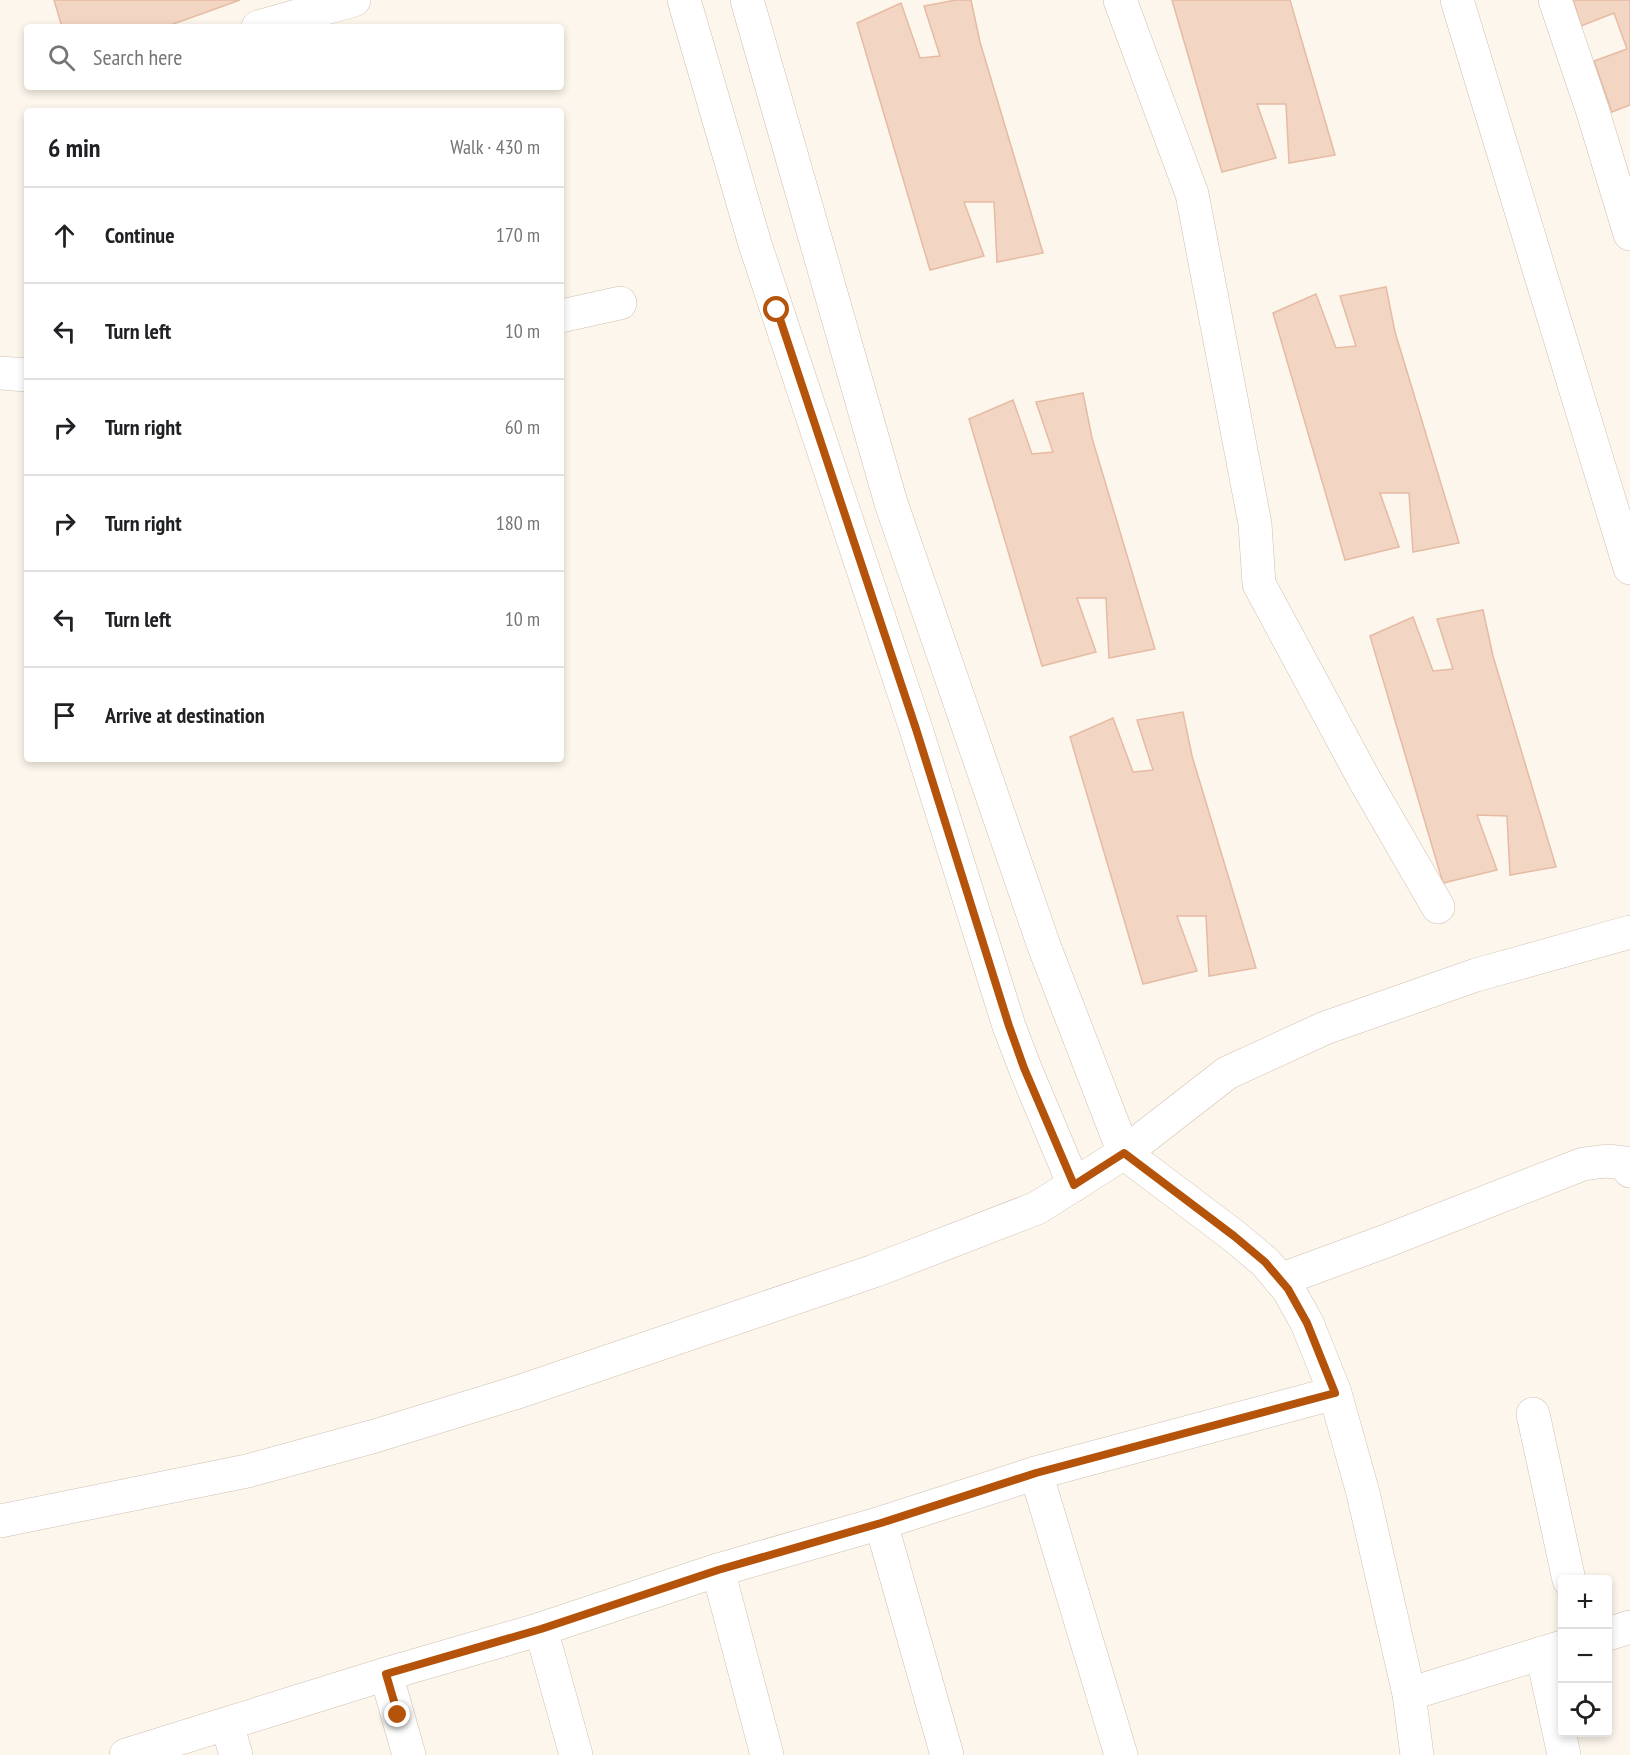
<!DOCTYPE html>
<meta charset="utf-8">
<style>
body{margin:0;font-family:"PT Sans Narrow",sans-serif;background:#f2f2f2;color:#202124}
.controls{position:absolute;right:18px;bottom:18px;display:grid;overflow:hidden;border-radius:6px;box-shadow:0 3px 9px #0003}
.controls button{width:54px;height:54px;display:grid;place-items:center;padding:0;border:0;border-bottom:2px solid #e0e0e0;background:#fff;color:#202124;font:30px sans-serif}
.stop{position:absolute;width:18px;height:18px;margin:-14px;border:4px solid #b45309;border-radius:50%;background:#fff}
.stop.end{background:#b45309;border-color:#fff;box-shadow:0 2px 6px #0008}
.list{margin:0;padding:0;list-style:none}
h2{display:flex;justify-content:space-between;align-items:center;height:78px;margin:0;padding:0 24px;font-size:26px}
h2 small{font-size:20px;font-weight:400;color:#757577}
.list li{display:grid;grid-template-columns:39px 1fr auto;gap:18px;align-items:center;box-sizing:border-box;height:96px;padding:0 24px;border-top:2px solid #e0e0e0}
.list b{display:block;font-size:22px;white-space:nowrap}
.list em{font-size:20px;font-style:normal;color:#757577}
.icon{flex:none;width:33px;height:33px;fill:none;stroke:currentColor;stroke-width:2;stroke-linecap:round;stroke-linejoin:round}
.map{position:relative;flex:none;width:1630px;height:1755px;overflow:hidden}
.search{position:absolute;background:#fff;box-shadow:0 3px 9px #0003;left:24px;top:24px;width:540px;height:66px;display:flex;align-items:center;gap:15px;box-sizing:border-box;padding:0 21px;border-radius:6px;color:#757577;font-size:22px}
.panel{position:absolute;background:#fff;box-shadow:0 3px 9px #0003;left:24px;top:108px;width:540px;height:654px;border-radius:6px}
.map>svg:first-child{display:block}
.building{fill:#f3d5c3;stroke:#e6bba3;stroke-width:1.5}
.lines{fill:none;stroke-linecap:round;stroke-linejoin:round}
.minor-casing{stroke:#d1beb0;stroke-width:34}
.minor{stroke:#fff;stroke-width:33}
.route{stroke:#b45309;stroke-width:8}
</style>
<div class="map">
<svg width="1630" height="1755" viewBox="0 0 1630 1755">
<rect width="100%" height="100%" fill="#fdf6ec"/>
<!-- building -->
<g class="building">
<path d="M54 0H240L165 27H83V26L62 27Z"/>
<path d="M956 0H971L980 42 1043 253 997 262 994 202H964L984 256 930 270 857 23 901 3 920 58 940 56 924 6Z"/>
<path d="M1172 0H1290L1335 155 1289 163 1286 104H1257L1276 158 1222 172Z"/>
<path d="M1573 0H1630V105L1612 112 1594 61 1627 49 1614 13 1581 26Z"/>
<path d="M1386 287 1395 332 1459 543 1413 552 1409 493H1380L1399 547 1345 560 1273 313 1316 294 1336 348 1356 346 1340 296Z"/>
<path d="M1083 393 1092 438 1155 649 1109 658 1106 598H1077L1096 652 1042 666 969 419 1013 400 1032 454 1053 452 1036 402Z"/>
<path d="M1483 610 1493 656 1556 867 1510 875 1507 816 1477 815 1497 870 1443 883 1370 636 1413 617 1433 671 1453 669 1437 619Z"/>
<path d="M1183 712 1192 756 1256 968 1209 976 1206 916H1177L1197 971 1143 984 1070 737 1113 718 1133 772 1153 770 1137 720Z"/>
</g>
<g class="lines">
<!-- minor casing -->
<g class="minor-casing">
<g id="minor">
<path d="M684 0 755 244 916 729 1009 1026 1025 1068 1074 1185"/>
<path d="M747 0 891 503 1044 946 1124 1153 1234 1236 1265 1262 1288 1289 1307 1323 1335 1393 1363 1493 1409 1694 1417 1755"/>
<path d="M1120 0 1192 194 1255 524 1259 584 1364 779 1438 907"/>
<path d="M1457 0 1630 568"/>
<path d="M1555 0 1592 109 1630 234"/>
<path d="M258 27 354 0"/>
<path d="M561 316 620 303"/>
<path d="M0 373 27 375"/>
<path d="M1280 1280 1386 1241 1583 1164 1607 1161 1624 1163 1630 1171"/>
<path d="M1533 1414 1569 1580"/>
<path d="M1036 1473 1121 1755"/>
<path d="M0 1521 247 1471 375 1436 518 1392 874 1271 1037 1208 1124 1153 1227 1073 1325 1028 1476 975 1630 932"/>
<path d="M881 1523 947 1755"/>
<path d="M718 1570 767 1755"/>
<path d="M541 1629 576 1755"/>
<path d="M1608 1634 1630 1627"/>
<path d="M1542 1653 1564 1755"/>
<path d="M386 1674 409 1755"/>
<path d="M1409 1694 1562 1647"/>
<path d="M227 1724 236 1755"/>
<path d="M126 1755 386 1674 541 1629 718 1570 881 1523 1036 1473 1335 1393"/>
</g>
</g>
<!-- minor -->
<use href="#minor" class="minor"/>
</g>
<g class="lines">
<!-- route -->
<path class="route" d="M398 1715 386 1674 541 1629 718 1570 881 1523 1036 1473 1335 1393 1307 1323 1288 1289 1265 1262 1234 1236 1124 1153 1074 1185 1024 1068 1009 1026 916 729 777 310"/>
</g>
</svg>
<div class="controls">
<button>+</button>
<button>−</button>
<button><svg class="icon" aria-label="locate" viewBox="0 0 24 24"><circle cx="12" cy="12" r="6"/><path d="M12 2v4M12 18v4M2 12h4M18 12h4"/></svg></button>
</div>
<div class="stop" style="left:777px;top:310px"></div>
<div class="stop end" style="left:398px;top:1715px"></div>
<div class="search"><svg class="icon" aria-label="search" viewBox="0 0 24 24"><circle cx="10" cy="10" r="6"/><path d="M15 15l6 6"/></svg>Search here</div>
<section class="panel">
<h2>6 min<small>Walk · 430 m</small></h2>
<ul class="list">
<li><svg class="icon" aria-label="ahead" viewBox="0 0 24 24"><path d="M12 20V5M6 11l6-6 6 6"/></svg><div><b>Continue</b></div><em>170 m</em></li>
<li><svg class="icon" aria-label="left" viewBox="0 0 24 24"><path d="M17 20v-9H6M10 6l-5 5 5 5"/></svg><div><b>Turn left</b></div><em>10 m</em></li>
<li><svg class="icon" aria-label="right" viewBox="0 0 24 24"><path d="M7 20v-9h11M14 6l5 5-5 5"/></svg><div><b>Turn right</b></div><em>60 m</em></li>
<li><svg class="icon" aria-label="right" viewBox="0 0 24 24"><path d="M7 20v-9h11M14 6l5 5-5 5"/></svg><div><b>Turn right</b></div><em>180 m</em></li>
<li><svg class="icon" aria-label="left" viewBox="0 0 24 24"><path d="M17 20v-9H6M10 6l-5 5 5 5"/></svg><div><b>Turn left</b></div><em>10 m</em></li>
<li><svg class="icon" aria-label="arrive" viewBox="0 0 24 24"><path d="M6 21V4h12l-3 4 3 4H6"/></svg><div><b>Arrive at destination</b></div></li>
</ul>
</section>
</div>
